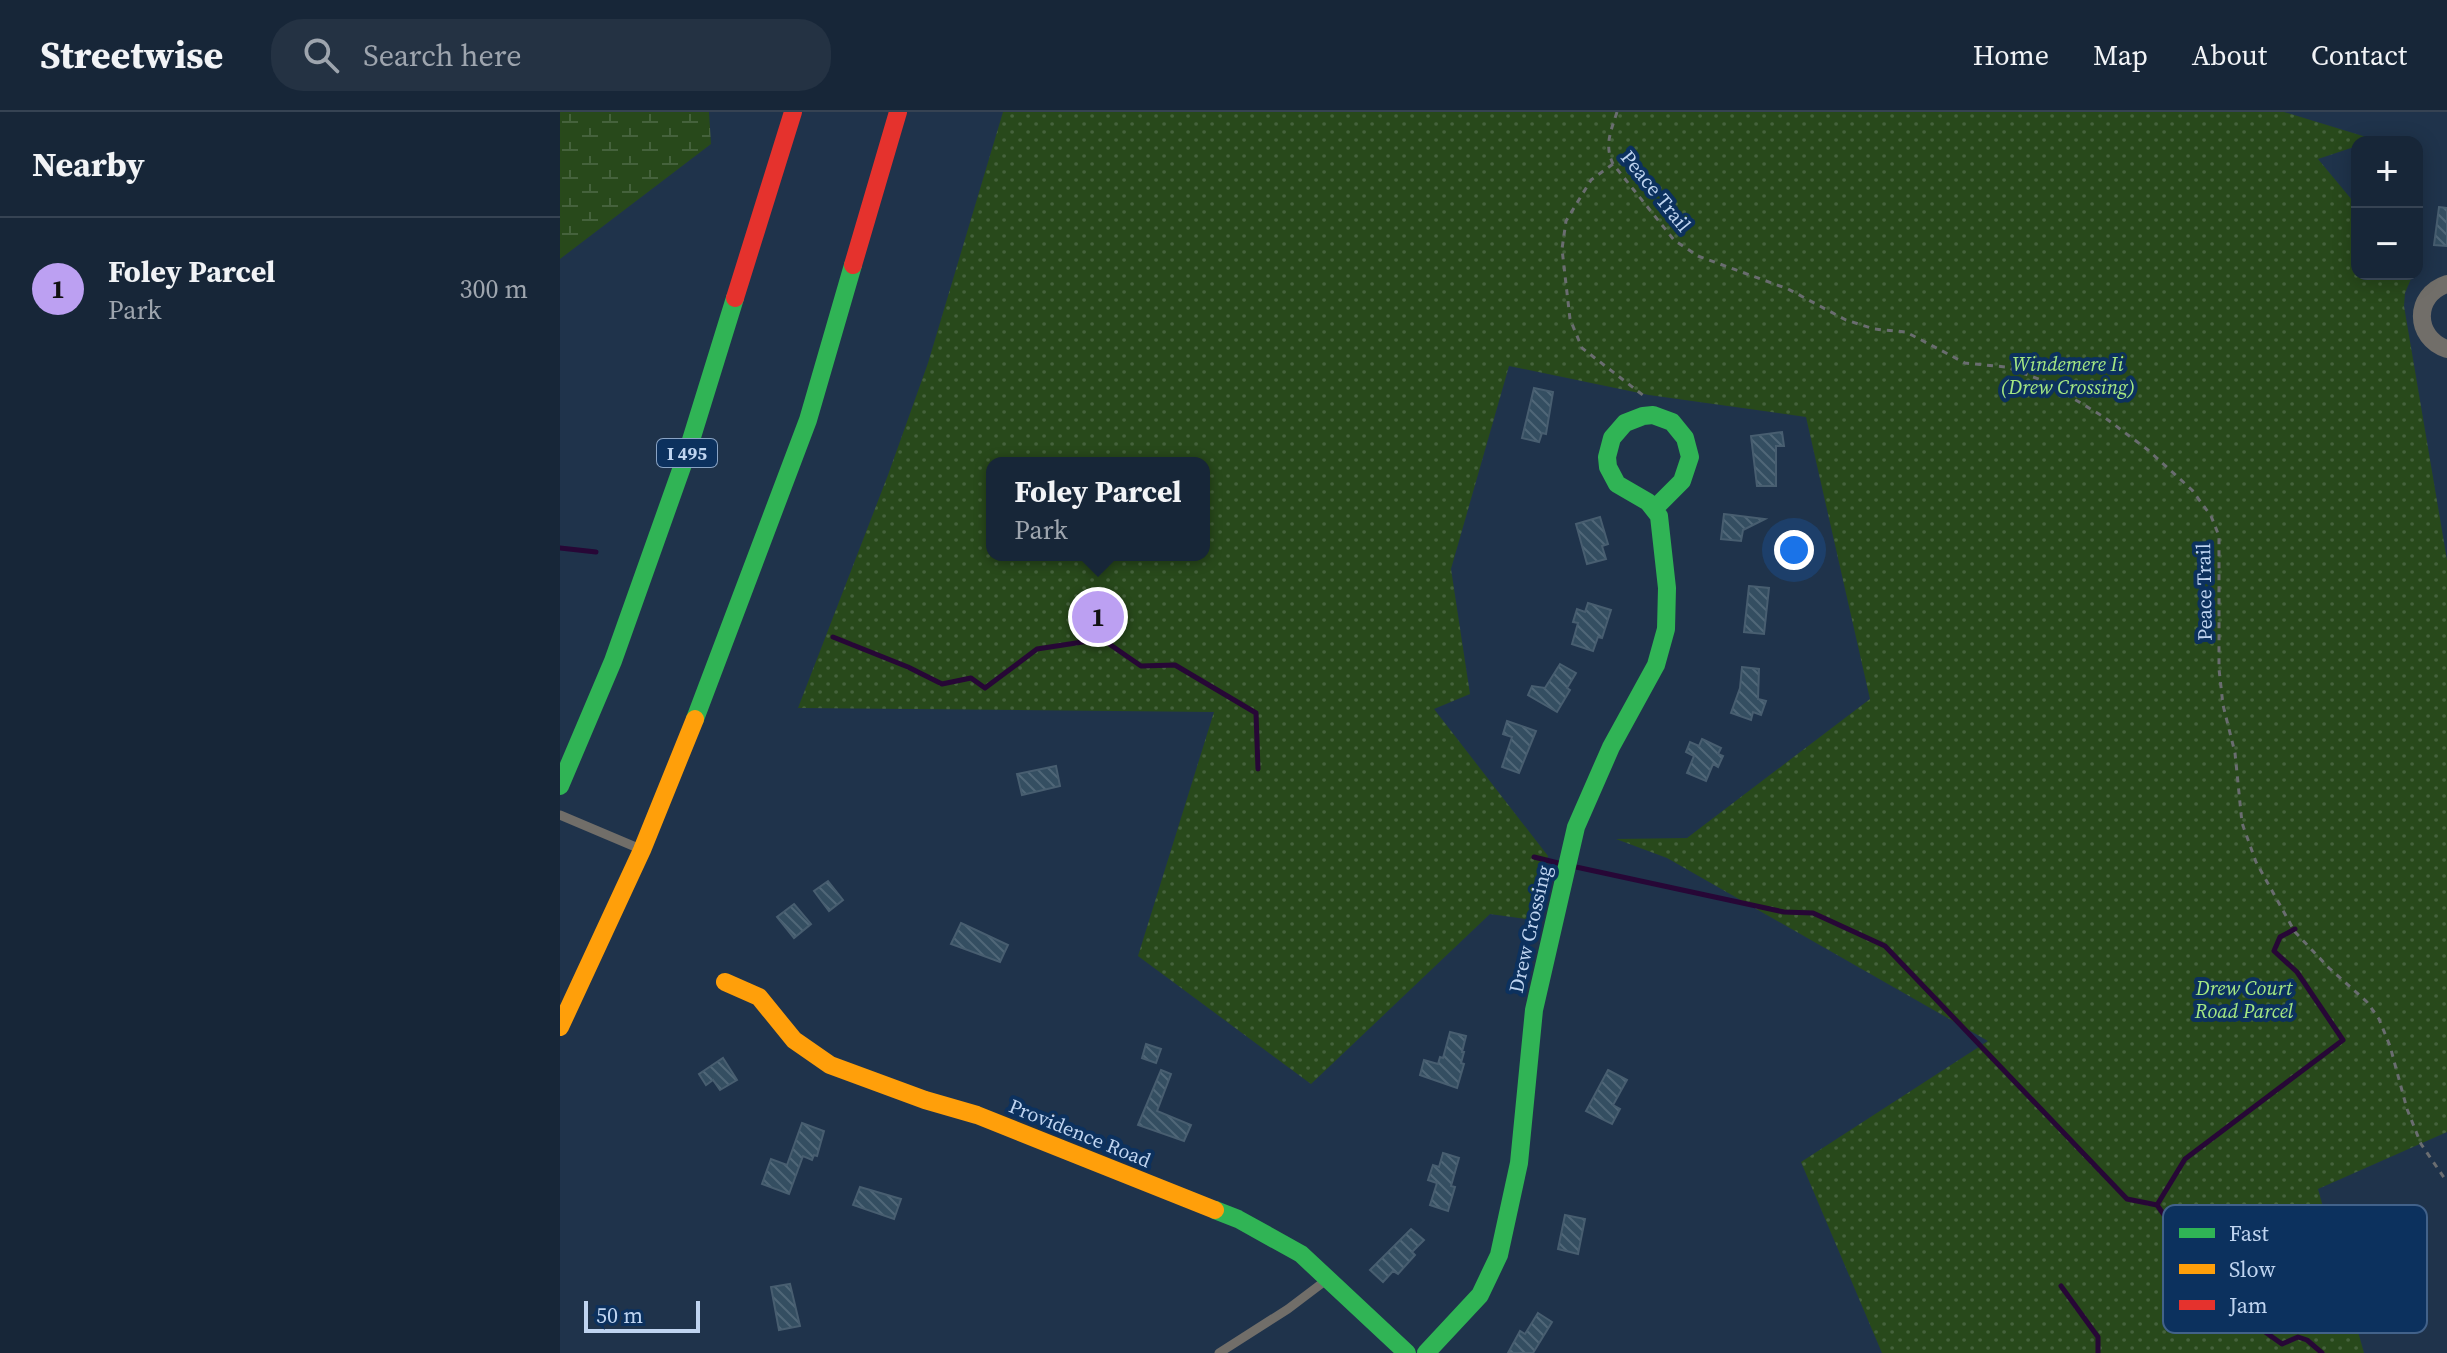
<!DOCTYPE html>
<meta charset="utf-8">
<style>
body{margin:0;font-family:"Source Serif 4",serif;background:#243243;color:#f1f3f6}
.controls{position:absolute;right:24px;top:24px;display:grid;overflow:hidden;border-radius:16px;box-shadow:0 4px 20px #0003}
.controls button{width:72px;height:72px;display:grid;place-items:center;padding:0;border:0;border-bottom:2px solid #364353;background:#172638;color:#f1f3f6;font:40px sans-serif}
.scale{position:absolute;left:24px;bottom:20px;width:116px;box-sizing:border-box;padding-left:8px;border:4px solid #bfd4f0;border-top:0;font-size:22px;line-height:28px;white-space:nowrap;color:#bfd4f0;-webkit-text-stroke:6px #0c315e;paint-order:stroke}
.you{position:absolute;left:1234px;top:438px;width:28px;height:28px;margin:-20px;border:6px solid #fff;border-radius:50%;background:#1a73e8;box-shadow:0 0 0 12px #1a73e833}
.badge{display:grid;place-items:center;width:52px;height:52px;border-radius:50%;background:#bca0f2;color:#111;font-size:26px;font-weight:700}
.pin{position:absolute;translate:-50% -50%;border:4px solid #fff;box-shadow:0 2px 8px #0006}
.popup{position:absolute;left:426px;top:345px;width:224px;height:104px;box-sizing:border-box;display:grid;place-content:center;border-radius:16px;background:#172638;filter:drop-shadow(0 2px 6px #0005);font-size:26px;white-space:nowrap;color:#9ea5ae}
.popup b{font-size:30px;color:#f1f3f6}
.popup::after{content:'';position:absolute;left:50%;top:100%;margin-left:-16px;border:16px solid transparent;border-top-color:#172638}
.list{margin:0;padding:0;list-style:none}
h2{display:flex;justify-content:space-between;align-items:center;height:104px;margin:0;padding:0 32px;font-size:34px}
h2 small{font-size:26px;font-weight:400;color:#9ea5ae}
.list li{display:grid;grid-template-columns:52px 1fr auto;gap:24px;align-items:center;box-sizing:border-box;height:144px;padding:0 32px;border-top:2px solid #364353}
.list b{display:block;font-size:30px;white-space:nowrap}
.list p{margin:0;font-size:26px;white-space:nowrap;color:#9ea5ae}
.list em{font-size:26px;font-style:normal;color:#9ea5ae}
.icon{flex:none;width:44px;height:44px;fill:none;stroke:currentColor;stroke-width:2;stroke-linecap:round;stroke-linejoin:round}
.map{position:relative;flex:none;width:1887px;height:1241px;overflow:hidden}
header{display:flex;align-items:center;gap:48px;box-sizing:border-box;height:112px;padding:0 40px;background:#172638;border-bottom:2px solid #364353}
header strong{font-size:38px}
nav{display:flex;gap:44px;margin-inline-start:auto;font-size:28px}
.search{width:560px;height:72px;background:#243243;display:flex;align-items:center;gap:20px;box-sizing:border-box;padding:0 28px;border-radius:32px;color:#9ea5ae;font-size:30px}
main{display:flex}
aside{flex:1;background:#172638}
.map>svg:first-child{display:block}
.wetland{fill:url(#wetland-marsh)}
.park{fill:url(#park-dots);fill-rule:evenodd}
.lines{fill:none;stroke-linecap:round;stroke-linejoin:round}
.stream{stroke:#270736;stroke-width:5}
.building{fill:url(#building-back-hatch);stroke:#485e70;stroke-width:2}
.path{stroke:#6a6d70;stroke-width:3;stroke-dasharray:6 6;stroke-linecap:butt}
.lane{stroke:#716e69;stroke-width:9}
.street{stroke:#716e69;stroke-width:18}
.fast{stroke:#30b455;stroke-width:18}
.slow{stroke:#ff9f0a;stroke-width:18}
.jam{stroke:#e5322d;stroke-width:18}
.labels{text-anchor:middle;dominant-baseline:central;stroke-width:8;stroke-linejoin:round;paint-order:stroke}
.shield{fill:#0c315e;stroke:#89a3c4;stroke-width:2}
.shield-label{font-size:18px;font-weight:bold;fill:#bfd4f0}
.street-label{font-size:20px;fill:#bfd4f0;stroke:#0c315e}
.park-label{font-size:20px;font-style:italic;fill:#a5e883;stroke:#0c315e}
.key{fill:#0c315e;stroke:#42628a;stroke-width:2}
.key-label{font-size:22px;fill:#bfd4f0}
</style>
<header>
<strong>Streetwise</strong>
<div class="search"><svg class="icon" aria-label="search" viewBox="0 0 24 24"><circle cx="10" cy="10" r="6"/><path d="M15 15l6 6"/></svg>Search here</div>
<nav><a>Home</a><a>Map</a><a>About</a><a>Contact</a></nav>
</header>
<main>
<aside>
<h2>Nearby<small></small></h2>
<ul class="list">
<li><span class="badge">1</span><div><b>Foley Parcel</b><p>Park</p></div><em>300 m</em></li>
</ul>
</aside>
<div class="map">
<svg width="1887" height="1241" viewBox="0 0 1887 1241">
<defs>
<pattern id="wetland-marsh" width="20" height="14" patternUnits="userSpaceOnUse" patternTransform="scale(2)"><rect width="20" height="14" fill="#28491b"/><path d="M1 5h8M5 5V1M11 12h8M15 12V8" fill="none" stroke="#45623c"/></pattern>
<pattern id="park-dots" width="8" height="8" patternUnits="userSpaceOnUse" patternTransform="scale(2)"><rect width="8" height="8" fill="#28491b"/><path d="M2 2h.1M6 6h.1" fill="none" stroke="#45623c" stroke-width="1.8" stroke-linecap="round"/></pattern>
<pattern id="building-back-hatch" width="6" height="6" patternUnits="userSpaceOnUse" patternTransform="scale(2)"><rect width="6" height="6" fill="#344e61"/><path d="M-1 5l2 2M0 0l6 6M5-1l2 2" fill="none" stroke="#506778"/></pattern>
</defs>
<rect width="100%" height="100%" fill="#1f334b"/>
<!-- wetland -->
<path class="wetland" d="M0 0H149L151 32 0 147Z"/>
<!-- park -->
<path class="park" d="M443 0H1724L1816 28 1797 30V34L1758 47 1797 94V162H1853L1845 181 1844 194 1887 448V1020L1758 1077 1804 1241H1322L1241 1050 1428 929 1107 746 1056 727 1127 726 1310 587 1246 305 1089 283 949 254 891 457 910 582 874 597 988 744 974 808 930 802 751 972 578 844 654 600 238 596 328 363 368 251ZM644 351V443H432V351Z"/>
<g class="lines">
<!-- stream -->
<g class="stream">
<path d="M0 436 36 440"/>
<path d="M273 525 348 555 382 572 411 566 425 576 477 537 542 527 581 554 615 553 696 601 698 657"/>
<path d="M974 745 998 751"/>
<path d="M1016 755 1224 800 1253 801 1325 834 1567 1087 1597 1093 1649 1166 1678 1184 1680 1202 1722 1232 1738 1225 1747 1228 1762 1241"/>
<path d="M1597 1093 1625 1047 1783 928 1737 860 1714 839 1720 825 1735 817"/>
<path d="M1501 1174 1538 1225V1241"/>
</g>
</g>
<!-- building -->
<g class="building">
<path d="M1879 95 1887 96V134L1874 133Z"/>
<path d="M974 276 993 280 986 322 982 321 979 330 962 326Z"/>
<path d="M1222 320 1224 334H1216V374H1197L1191 324Z"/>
<path d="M1164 402 1205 407 1183 418 1181 429 1161 427Z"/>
<path d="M1040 405 1048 432 1042 434 1046 447 1027 452 1016 412Z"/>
<path d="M1189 474 1209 476 1204 522 1184 520Z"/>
<path d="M1028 491 1051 498 1042 526 1038 525 1033 539 1012 532 1018 511 1013 510 1017 497 1025 500Z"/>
<path d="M1000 552 1016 561 1007 576 1010 578 997 600 968 583 972 574 985 576Z"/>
<path d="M1182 555 1199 557 1198 587 1206 589 1201 603 1193 600 1191 608 1171 601 1180 576Z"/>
<path d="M947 609 976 619 959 661 942 655 952 625 943 622Z"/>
<path d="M1142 627 1161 636 1158 642 1163 644 1158 655 1153 652 1146 669 1127 661 1134 644 1126 640 1130 630 1139 634Z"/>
<path d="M496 654 500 674 462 683 457 662Z"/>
<path d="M268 769 283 788 269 799 254 779Z"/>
<path d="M234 792 251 812 234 826 217 805Z"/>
<path d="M401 811 448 833 440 850 391 832Z"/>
<path d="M890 920 906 924 902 940H904L901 951 904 952 897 976 860 963 864 948 878 952 880 945 883 946Z"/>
<path d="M586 932 601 937 596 951 582 946Z"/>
<path d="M163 946 177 968 160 978 153 968 146 973 139 962Z"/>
<path d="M601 958 611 962 597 999 631 1013 624 1029 578 1013Z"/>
<path d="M1048 958 1067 968 1053 993 1060 997 1052 1012 1026 999Z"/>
<path d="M242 1011 264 1019 257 1044 254 1043 252 1048 243 1044 229 1082 202 1072 211 1047 227 1053Z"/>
<path d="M883 1041 899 1046 891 1074 895 1075 888 1099 870 1093 877 1071 868 1068 873 1053 879 1055Z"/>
<path d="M300 1075 341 1087 334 1107 293 1093Z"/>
<path d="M1005 1103 1025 1107 1018 1142 998 1137Z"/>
<path d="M851 1117 864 1128 852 1140 855 1143 838 1162 833 1159 823 1170 810 1158Z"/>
<path d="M230 1172 240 1214 219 1218 211 1175Z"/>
<path d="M978 1201 992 1210 973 1241H948L960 1219 965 1222Z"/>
</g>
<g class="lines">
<!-- path -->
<g class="path">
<path d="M1057 0C1051 19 1044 33 1053 52L1114 128 1138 144 1228 177 1286 208 1314 217 1346 220 1405 251 1446 255 1484 269 1544 305 1588 338 1632 378 1651 404 1659 424V557L1663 593 1675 641 1682 711 1696 750 1735 820 1769 856 1807 890 1819 907 1830 934 1847 997 1861 1032 1887 1070"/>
<path d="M1053 52 1031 68 1006 109 1002 137 1010 207 1022 236 1084 284"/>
</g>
<!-- lane -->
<g class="lane">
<path d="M0 703 78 736"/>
<path d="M659 1241 728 1197 765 1169"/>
</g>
<!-- street -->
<path class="street" d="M1887 172C1853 183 1854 226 1887 237"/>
<!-- fast -->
<g class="fast">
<path d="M135 607 248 308 293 153"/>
<path d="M0 674 53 549 127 341 175 186"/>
<path d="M655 1098 678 1107 741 1142 847 1241"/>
<path d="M866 1241 920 1183 939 1143 959 1051 974 898 1016 715 1051 635 1096 553 1106 517 1107 476 1099 404 1088 390 1057 372 1048 355 1047 345 1052 326 1065 311 1083 304 1093 303 1112 310 1125 326 1130 345 1122 369 1095 396"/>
</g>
<!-- slow -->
<g class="slow">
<path d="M165 870 199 885 234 928 270 953 365 988 417 1003 655 1098"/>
<path d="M0 915 82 738 135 607"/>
</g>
<!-- jam -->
<g class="jam">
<path d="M293 153 338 0"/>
<path d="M175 186 233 0"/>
</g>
</g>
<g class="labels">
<!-- shield labels -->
<rect class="shield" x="97" y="327" width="60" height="28" rx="6"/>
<g class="shield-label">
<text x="127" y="341">I 495</text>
</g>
<!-- street labels -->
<g class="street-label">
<text transform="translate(1096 79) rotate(51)">Peace Trail</text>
<text transform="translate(1644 480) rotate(-91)">Peace Trail</text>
<text transform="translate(970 817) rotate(-77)">Drew Crossing</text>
<text transform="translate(520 1021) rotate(22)">Providence Road</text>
</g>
<!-- park labels -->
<g class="park-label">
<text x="1508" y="252">Windemere Ii<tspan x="1508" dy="23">(Drew Crossing)</tspan></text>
<text x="1684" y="876">Drew Court<tspan x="1684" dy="23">Road Parcel</tspan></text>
</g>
</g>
<!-- legend -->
<rect x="1603" y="1093" width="264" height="128" rx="12" class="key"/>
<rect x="1619" y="1116" width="36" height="10" fill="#30b455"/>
<rect x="1619" y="1152" width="36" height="10" fill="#ff9f0a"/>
<rect x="1619" y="1188" width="36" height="10" fill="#e5322d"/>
<g class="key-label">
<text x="1669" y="1129">Fast</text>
<text x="1669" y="1165">Slow</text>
<text x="1669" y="1201">Jam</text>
</g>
</svg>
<div class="controls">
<button>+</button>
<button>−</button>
</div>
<div class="scale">50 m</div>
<div class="you"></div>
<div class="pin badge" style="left:538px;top:505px">1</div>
<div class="popup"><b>Foley Parcel</b>Park</div>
</div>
</main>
